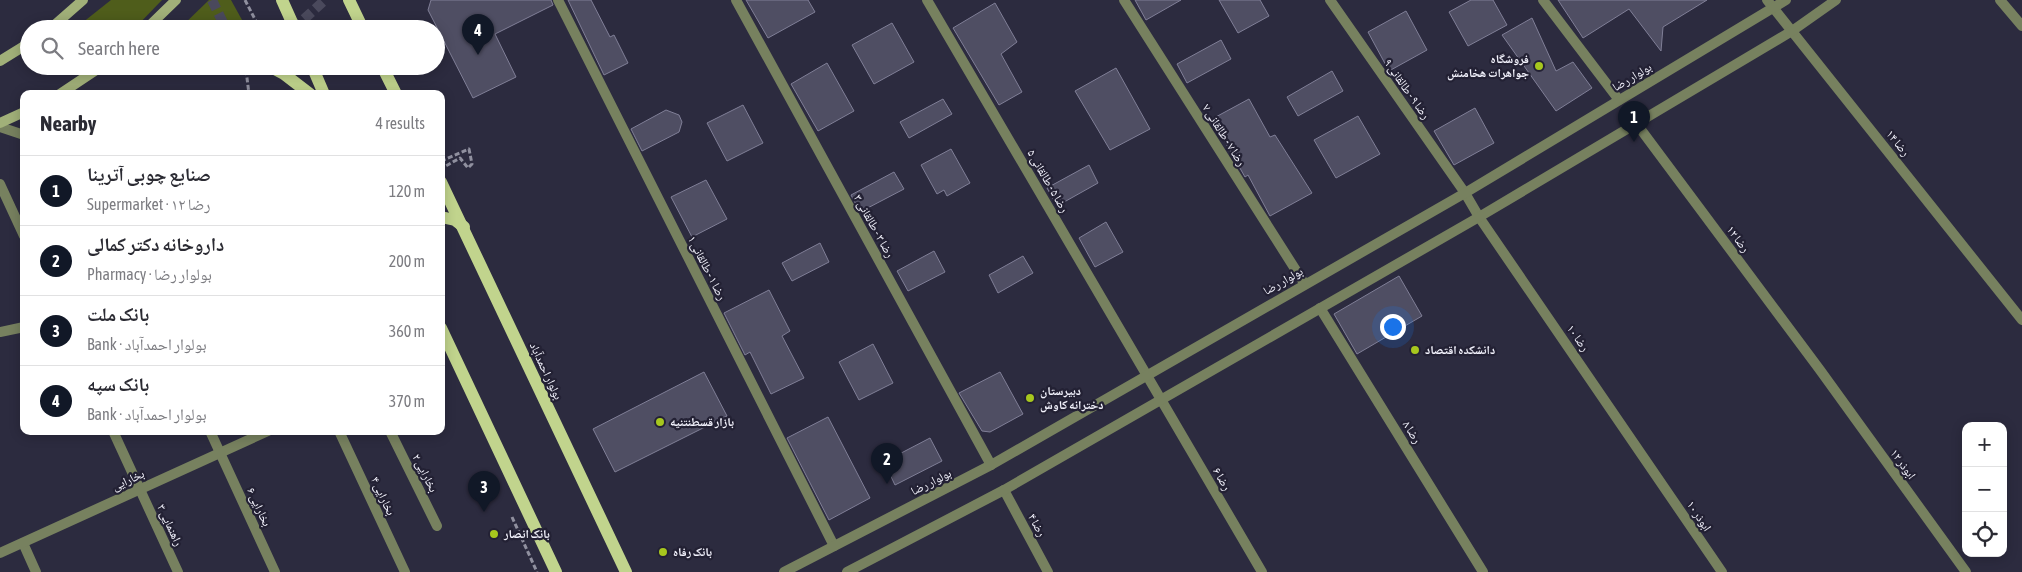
<!DOCTYPE html>
<meta charset="utf-8">
<style>
body{margin:0;font-family:"Asap Condensed","Noto Naskh Arabic",sans-serif;background:#f2f2f3;color:#2b2b33}
.controls{position:absolute;right:15px;bottom:15px;display:grid;overflow:hidden;border-radius:10px;box-shadow:0 2px 12px #0003}
.controls button{width:45px;height:45px;display:grid;place-items:center;padding:0;border:0;border-bottom:1px solid #e1e1e2;background:#fff;color:#2b2b33;font:25px sans-serif}
.you{position:absolute;left:1392px;top:326px;width:18px;height:18px;margin:-12px;border:4px solid #fff;border-radius:50%;background:#1a73e8;box-shadow:0 0 0 8px #1a73e833}
.badge{display:grid;place-items:center;width:32px;height:32px;border-radius:50%;background:#111827;color:#fff;font-size:16px;font-weight:700}
.pin{position:absolute;translate:-50% -41px;filter:drop-shadow(0 1px 2px #0008)}
.pin::after{content:'';position:absolute;top:26px;width:18px;height:15px;background:inherit;clip-path:polygon(0 0,100% 0,50% 100%)}
.list{margin:0;padding:0;list-style:none}
h2{display:flex;justify-content:space-between;align-items:center;height:65px;margin:0;padding:0 20px;font-size:21px}
h2 small{font-size:16px;font-weight:400;color:#7c7c81}
.list li{display:grid;grid-template-columns:32px 1fr auto;gap:15px;align-items:center;box-sizing:border-box;height:70px;padding:0 20px;border-top:1px solid #e1e1e2}
.list b{display:block;font-size:19px;white-space:nowrap}
.list p{margin:0;font-size:16px;white-space:nowrap;color:#7c7c81}
.list em{font-size:16px;font-style:normal;color:#7c7c81}
.icon{flex:none;width:28px;height:28px;fill:none;stroke:currentColor;stroke-width:2;stroke-linecap:round;stroke-linejoin:round}
.map{position:relative;flex:none;width:2022px;height:572px;overflow:hidden}
.search{position:absolute;background:#fff;box-shadow:0 2px 12px #0003;left:20px;top:20px;width:425px;height:55px;display:flex;align-items:center;gap:12px;box-sizing:border-box;padding:0 18px;border-radius:28px;color:#7c7c81;font-size:19px}
.panel{position:absolute;background:#fff;box-shadow:0 2px 12px #0003;left:20px;top:90px;width:425px;height:345px;border-radius:10px}
.map>svg:first-child{display:block}
.green{fill:#4f5d1b}
.building{fill:#4f4e63;stroke:#807f97}
.lines{fill:none;stroke-linecap:round;stroke-linejoin:round}
.pedestrian-tunnel{stroke:#4a495c;stroke-width:10;stroke-dasharray:10 5;stroke-linecap:butt}
.path{stroke:#90909f;stroke-width:3;stroke-dasharray:5 2.5;stroke-linecap:butt}
.minor{stroke:#77815f;stroke-width:10}
.tertiary{stroke:#77815f;stroke-width:10}
.secondary{stroke:#a1b079;stroke-width:10}
.primary{stroke:#c1d48d;stroke-width:12}
.poi-dot{fill:#a7c71e;stroke:#232134;stroke-width:2}
.labels{text-anchor:middle;dominant-baseline:central;stroke-width:4.5;stroke-linejoin:round;paint-order:stroke}
.poi-label{font-size:12px;font-weight:bold;fill:#f3f3fd;stroke:#232134;text-anchor:start}
.street-label{font-size:12px;fill:#f3f3fd;stroke:#232134}
</style>
<div class="map">
<svg width="2022" height="572" viewBox="0 0 2022 572">
<rect width="100%" height="100%" fill="#2c2b3f"/>
<!-- green -->
<g class="green">
<path d="M111 0H162L134 29H99L82 23Z"/>
<path d="M209 0H231L247 29H179Z"/>
</g>
<!-- building -->
<g class="building">
<path d="M431 0H551L553 5 495 34 516 77 473 98 428 10Z"/>
<path d="M568 0H591L610 37 614 35 628 63 604 75Z"/>
<path d="M746 0H808L815 12 768 38Z"/>
<path d="M1135 0H1181L1146 20Z"/>
<path d="M1219 0H1260L1269 16 1238 33Z"/>
<path d="M1471 0H1493L1507 25 1468 46 1449 12Z"/>
<path d="M1558 0H1707L1663 27 1661 51 1629 9 1583 38Z"/>
<path d="M995 3 1017 42 1001 54 1022 92 999 105 953 28Z"/>
<path d="M1406 11 1427 50 1389 71 1368 32Z"/>
<path d="M1532 18 1556 71 1573 62 1592 88 1556 111 1502 35Z"/>
<path d="M892 23 914 62 874 84 852 45Z"/>
<path d="M1221 40 1231 59 1187 83 1177 64Z"/>
<path d="M827 63 854 111 818 131 791 84Z"/>
<path d="M1116 68 1150 129 1110 150 1075 91Z"/>
<path d="M1332 71 1343 91 1298 116 1287 97Z"/>
<path d="M943 99 952 114 909 138 900 122Z"/>
<path d="M1249 99 1270 137 1275 135 1312 193 1270 216 1248 175 1245 177 1212 119Z"/>
<path d="M743 105 763 143 727 161 707 123Z"/>
<path d="M1475 108 1494 143 1454 165 1434 131Z"/>
<path d="M666 110 679 115 682 122 679 132 642 151 631 129Z"/>
<path d="M1358 116 1380 154 1336 178 1314 140Z"/>
<path d="M951 149 970 183 947 196 944 190 937 194 921 165Z"/>
<path d="M1089 165 1098 183 1057 206 1047 188Z"/>
<path d="M894 172 904 189 860 212 851 195Z"/>
<path d="M706 180 727 219 692 237 671 197Z"/>
<path d="M1106 222 1123 252 1095 267 1079 238Z"/>
<path d="M820 243 829 262 792 281 782 263Z"/>
<path d="M934 251 945 272 908 291 897 271Z"/>
<path d="M1023 256 1033 273 998 293 989 275Z"/>
<path d="M1399 276 1422 316 1357 354 1334 314Z"/>
<path d="M769 290 790 331 782 336 804 378 771 394 750 352 745 355 724 313Z"/>
<path d="M873 344 893 383 859 400 839 362Z"/>
<path d="M704 372 727 416 615 472 593 429Z"/>
<path d="M1000 372 1023 414 990 432 982 431 959 393Z"/>
<path d="M828 417 870 498 829 520 787 438Z"/>
<path d="M930 438 942 461 895 485 884 462Z"/>
</g>
<g class="lines">
<!-- pedestrian-tunnel -->
<g class="pedestrian-tunnel">
<path d="M212 0 226 29"/>
<path d="M293 29 325 0"/>
<path d="M245 66 246 70 250 66"/>
</g>
<!-- path -->
<g class="path">
<path d="M245 0 260 29"/>
<path d="M246 70 249 94"/>
<path d="M441 161 469 149 472 164 468 168 460 158 444 167"/>
<path d="M512 517 537 572"/>
</g>
<!-- minor -->
<g class="minor">
<path d="M558 0 834 546"/>
<path d="M736 0 991 465"/>
<path d="M927 0 1262 572"/>
<path d="M1124 0 1304 283"/>
<path d="M1330 0 1465 193"/>
<path d="M1543 0 1619 100"/>
<path d="M1767 0 2022 320"/>
<path d="M2000 0 2022 26"/>
<path d="M1636 123 1820 370 1966 572"/>
<path d="M0 127 24 135"/>
<path d="M0 184 24 236"/>
<path d="M1479 217 1722 572"/>
<path d="M1320 308 1483 572"/>
<path d="M0 332 24 327"/>
<path d="M113 431 178 572"/>
<path d="M210 431 275 572"/>
<path d="M339 431 405 572"/>
<path d="M390 431 437 526"/>
<path d="M1004 490 1048 572"/>
<path d="M23 543 36 572"/>
</g>
<!-- tertiary -->
<g class="tertiary">
<path d="M1465 193 1479 217"/>
<path d="M0 553 268 431"/>
<path d="M784 572 991 465 1465 193 1786 0"/>
<path d="M847 572 1004 490 1479 217 1792 31 1836 0"/>
</g>
<!-- secondary -->
<g class="secondary">
<path d="M52 27 72 29"/>
<path d="M50 29 83 0"/>
<path d="M146 29 176 0"/>
<path d="M0 61 29 43"/>
<path d="M60 94 102 66"/>
<path d="M0 123 24 112"/>
</g>
<!-- primary -->
<g class="primary">
<path d="M282 0 295 29"/>
<path d="M349 0 363 29"/>
<path d="M269 66 284 74 310 94"/>
<path d="M312 66 324 94"/>
<path d="M382 66 396 94"/>
<path d="M441 182 626 572"/>
<path d="M441 217 455 220 464 227"/>
<path d="M441 328 556 572"/>
</g>
</g>
<!-- markers -->
<g class="poi-dot">
<circle cx="1539" cy="66" r="5"/>
<circle cx="1415" cy="350" r="5"/>
<circle cx="1030" cy="398" r="5"/>
<circle cx="660" cy="422" r="5"/>
<circle cx="494" cy="534" r="5"/>
<circle cx="663" cy="552" r="5"/>
</g>
<g class="labels">
<!-- poi labels -->
<g class="poi-label">
<text x="1529" y="59" text-anchor="end">فروشگاه<tspan x="1529" dy="14">جواهرات هخامنش</tspan></text>
<text x="1425" y="350">دانشکده اقتصاد</text>
<text x="1040" y="391">دبیرستان<tspan x="1040" dy="14">دخترانه کاوش</tspan></text>
<text x="670" y="422">بازار قسطنتنیه</text>
<text x="504" y="534">بانک انصار</text>
<text x="673" y="552">بانک رفاه</text>
</g>
<!-- street labels -->
<g class="street-label">
<text transform="translate(1632 77) rotate(-31)">بولوار رضا</text>
<text transform="translate(1407 89) rotate(55)">رضا ۹ - طالقانی ۹</text>
<text transform="translate(1224 135) rotate(58)">رضا ۷ - طالقانی ۷</text>
<text transform="translate(1898 143) rotate(51)">رضا ۱۴</text>
<text transform="translate(1048 181) rotate(60)">رضا ۵ - طالقانی ۵</text>
<text transform="translate(874 226) rotate(61)">رضا ۳ - طالقانی ۳</text>
<text transform="translate(1738 239) rotate(53)">رضا ۱۲</text>
<text transform="translate(707 268) rotate(63)">رضا ۱ - طالقانی ۱</text>
<text transform="translate(1283 281) rotate(-30)">بولوار رضا</text>
<text transform="translate(1578 338) rotate(55)">رضا ۱۰</text>
<text transform="translate(546 371) rotate(65)">بولوار احمدآباد</text>
<text transform="translate(1412 432) rotate(58)">رضا ۸</text>
<text transform="translate(1903 464) rotate(54)">ابوذر ۱۲</text>
<text transform="translate(425 473) rotate(63)">بخارایی ۲</text>
<text transform="translate(1222 479) rotate(60)">رضا ۶</text>
<text transform="translate(128 480) rotate(-25)">بخارایی</text>
<text transform="translate(931 482) rotate(-27)">بولوار رضا</text>
<text transform="translate(383 496) rotate(65)">بخارایی ۴</text>
<text transform="translate(259 507) rotate(65)">بخارایی ۶</text>
<text transform="translate(1699 516) rotate(56)">ابوذر ۱۰</text>
<text transform="translate(170 525) rotate(65)">راهنمایی ۳</text>
<text transform="translate(1037 525) rotate(62)">رضا ۴</text>
</g>
</g>
</svg>
<div class="controls">
<button>+</button>
<button>−</button>
<button><svg class="icon" aria-label="locate" viewBox="0 0 24 24"><circle cx="12" cy="12" r="6"/><path d="M12 2v4M12 18v4M2 12h4M18 12h4"/></svg></button>
</div>
<div class="you"></div>
<div class="pin badge" style="left:1634px;top:142px">1</div>
<div class="pin badge" style="left:887px;top:484px">2</div>
<div class="pin badge" style="left:484px;top:512px">3</div>
<div class="pin badge" style="left:478px;top:55px">4</div>
<div class="search"><svg class="icon" aria-label="search" viewBox="0 0 24 24"><circle cx="10" cy="10" r="6"/><path d="M15 15l6 6"/></svg>Search here</div>
<section class="panel">
<h2>Nearby<small>4 results</small></h2>
<ul class="list">
<li><span class="badge">1</span><div><b>صنایع چوبی آترینا</b><p>Supermarket · رضا ۱۲</p></div><em>120 m</em></li>
<li><span class="badge">2</span><div><b>داروخانه دکتر کمالی</b><p>Pharmacy · بولوار رضا</p></div><em>200 m</em></li>
<li><span class="badge">3</span><div><b>بانک ملت</b><p>Bank · بولوار احمدآباد</p></div><em>360 m</em></li>
<li><span class="badge">4</span><div><b>بانک سپه</b><p>Bank · بولوار احمدآباد</p></div><em>370 m</em></li>
</ul>
</section>
</div>
